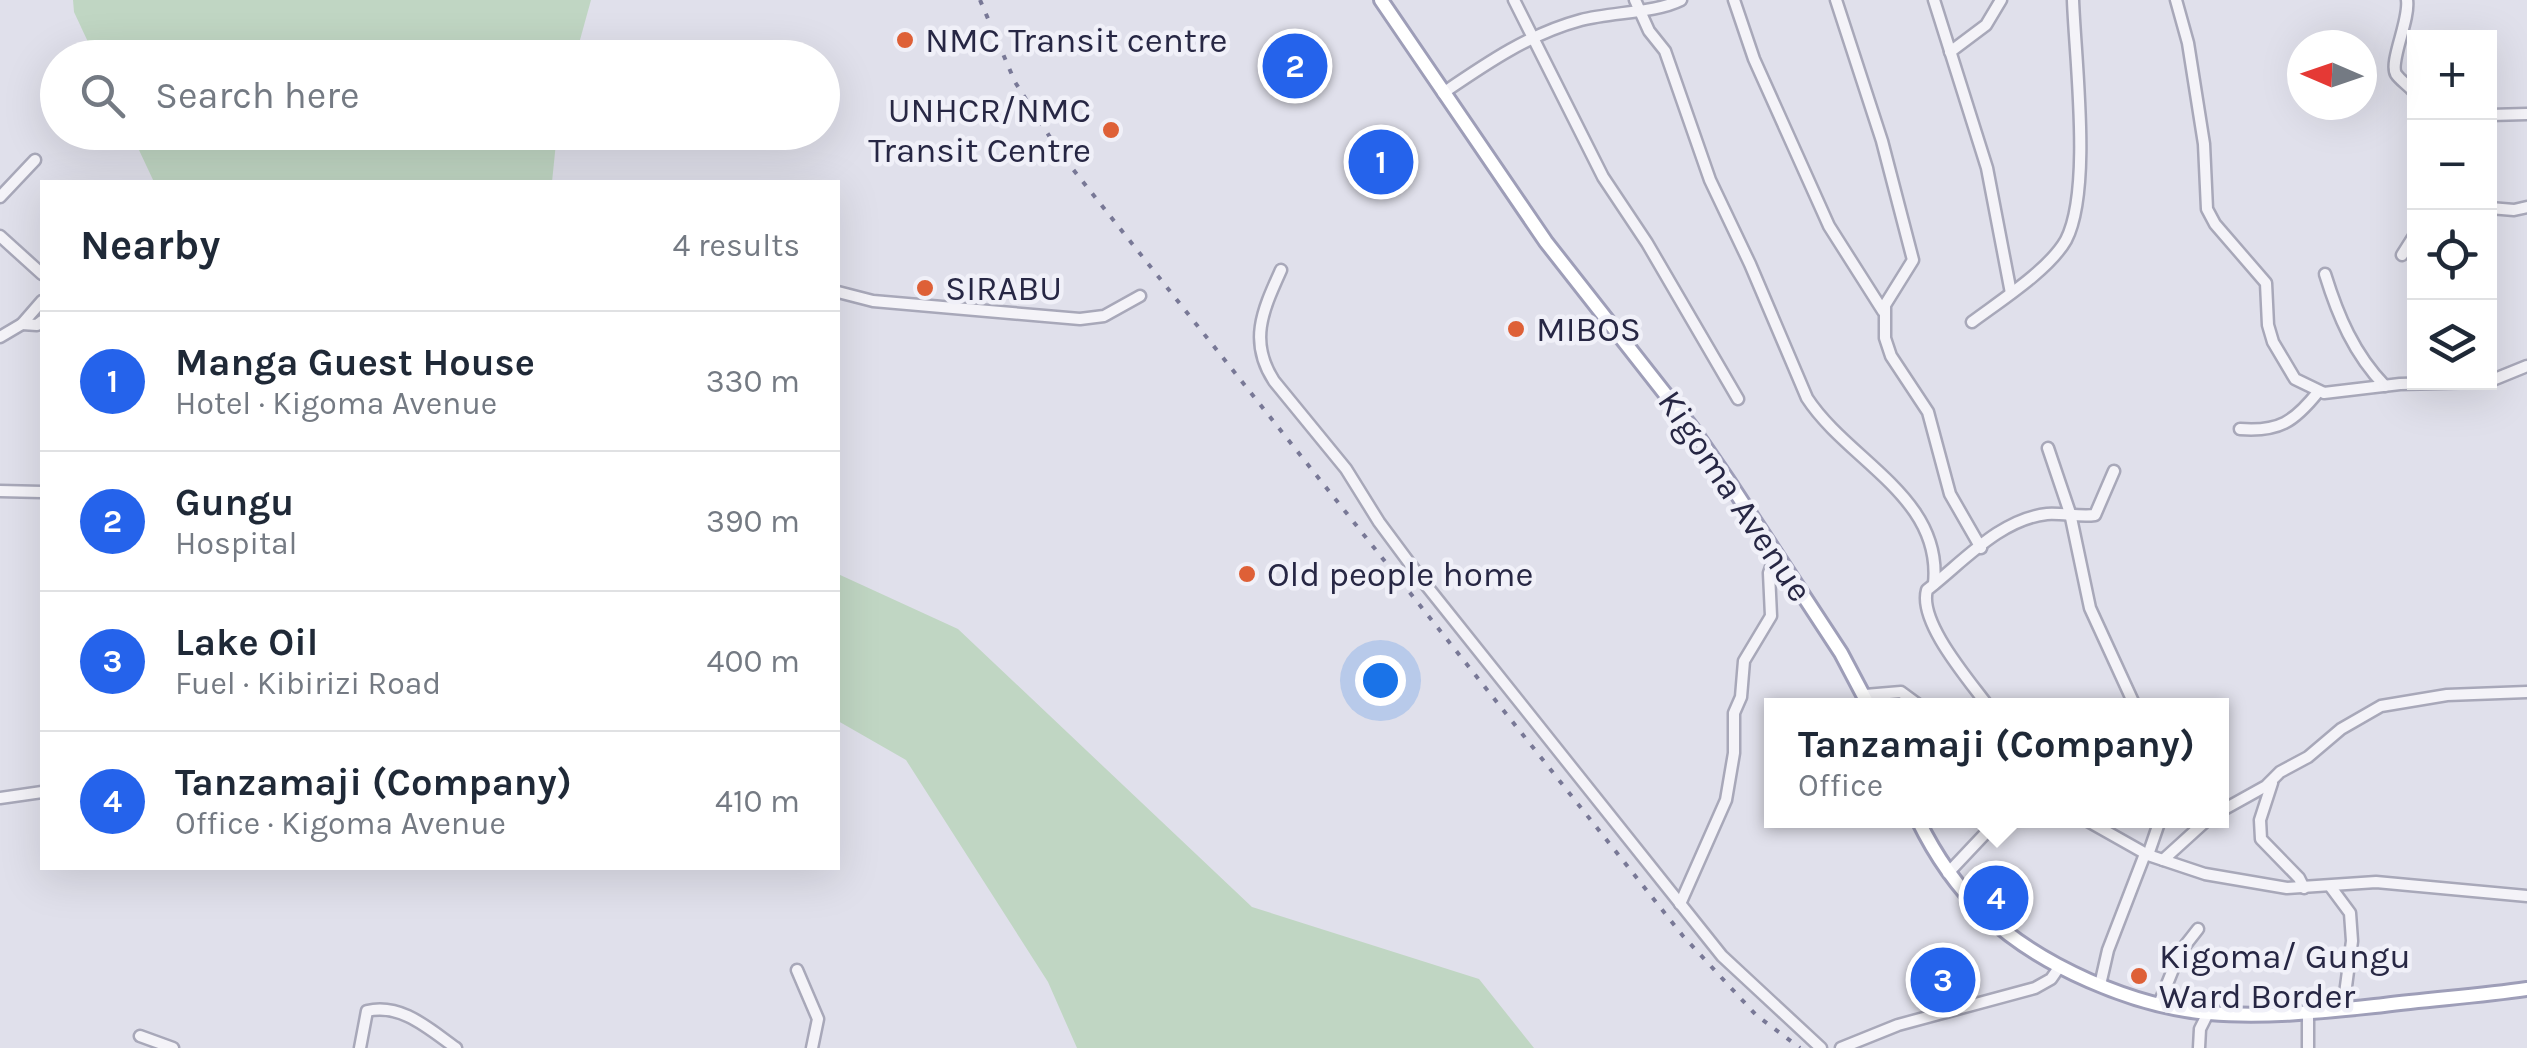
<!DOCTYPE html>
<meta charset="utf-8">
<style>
body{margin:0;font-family:Karla,sans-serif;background:#f2f2f3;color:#1f2937}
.controls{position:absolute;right:30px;top:30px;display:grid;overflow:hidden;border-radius:0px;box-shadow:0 10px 40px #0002}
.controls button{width:90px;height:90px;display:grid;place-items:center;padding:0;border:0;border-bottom:2px solid #e0e1e3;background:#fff;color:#1f2937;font:50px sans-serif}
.compass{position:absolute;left:2287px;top:30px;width:90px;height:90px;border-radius:50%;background:#fff;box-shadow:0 10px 40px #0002;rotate:272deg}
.you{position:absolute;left:1380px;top:680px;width:35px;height:35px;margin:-25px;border:8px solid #fff;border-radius:50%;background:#1a73e8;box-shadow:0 0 0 15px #1a73e833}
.badge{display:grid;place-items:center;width:65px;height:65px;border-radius:50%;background:#2563eb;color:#fff;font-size:32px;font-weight:700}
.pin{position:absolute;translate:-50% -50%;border:5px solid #fff;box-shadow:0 2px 10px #0006}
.popup{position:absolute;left:1764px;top:698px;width:465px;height:130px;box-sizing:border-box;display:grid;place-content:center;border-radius:0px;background:#fff;filter:drop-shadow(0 2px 8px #0005);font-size:32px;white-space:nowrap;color:#747a83}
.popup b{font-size:38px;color:#1f2937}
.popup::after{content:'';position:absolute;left:50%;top:100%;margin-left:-20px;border:20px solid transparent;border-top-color:#fff}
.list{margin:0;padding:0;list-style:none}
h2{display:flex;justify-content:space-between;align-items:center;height:130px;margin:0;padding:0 40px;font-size:42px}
h2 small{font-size:32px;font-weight:400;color:#747a83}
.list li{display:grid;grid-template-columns:65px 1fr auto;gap:30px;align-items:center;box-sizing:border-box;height:140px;padding:0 40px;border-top:2px solid #e0e1e3}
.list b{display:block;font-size:38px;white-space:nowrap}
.list p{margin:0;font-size:32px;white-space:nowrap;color:#747a83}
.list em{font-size:32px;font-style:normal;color:#747a83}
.icon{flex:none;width:55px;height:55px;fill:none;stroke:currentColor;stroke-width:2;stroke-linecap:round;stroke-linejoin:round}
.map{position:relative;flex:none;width:2527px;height:1048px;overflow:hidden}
.search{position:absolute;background:#fff;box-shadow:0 10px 40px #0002;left:40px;top:40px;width:800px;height:110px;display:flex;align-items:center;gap:25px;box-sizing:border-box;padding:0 35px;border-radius:55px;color:#747a83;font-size:38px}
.panel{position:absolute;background:#fff;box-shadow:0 10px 40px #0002;left:40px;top:180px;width:800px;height:690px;border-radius:0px}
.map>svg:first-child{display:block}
.green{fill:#c0d6c3}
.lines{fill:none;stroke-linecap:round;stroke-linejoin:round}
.minor-casing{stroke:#a8a8b9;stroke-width:15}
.major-casing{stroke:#9e9eb8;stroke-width:18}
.minor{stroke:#f4f3f8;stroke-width:10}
.major{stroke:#fff;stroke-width:12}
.rail{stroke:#787896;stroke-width:4;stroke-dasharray:5 10;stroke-linecap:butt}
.poi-dot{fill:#de6037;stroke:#f0f0f8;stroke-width:4}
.labels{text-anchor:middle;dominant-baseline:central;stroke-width:9;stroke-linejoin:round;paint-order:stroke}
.poi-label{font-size:35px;fill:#272744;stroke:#f0f0f8;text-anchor:start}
.street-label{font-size:35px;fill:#272744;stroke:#f0f0f8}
</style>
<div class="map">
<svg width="2527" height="1048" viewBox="0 0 2527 1048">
<rect width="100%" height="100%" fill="#e0e0eb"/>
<!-- green -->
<g class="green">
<path d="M73 0H591L575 58 95 57 74 12Z"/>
<path d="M131 133H557L552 182H154Z"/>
<path d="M838 574 958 629 1252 907 1479 979 1534 1048H1077L1048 982 906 760 838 721Z"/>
</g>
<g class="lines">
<!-- minor casing -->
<g class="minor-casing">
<g id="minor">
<path d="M1514 0 1603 177 1647 243 1738 399"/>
<path d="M1635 0 1649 31 1665 51 1710 180 1750 264 1807 398C1848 461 1943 497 1934 584"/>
<path d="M1734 0 1754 59 1829 226 1883 311"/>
<path d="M1836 0 1882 141 1913 260 1885 305V338L1891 356 1928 412 1950 494 1981 548"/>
<path d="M1934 0 1987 168 2011 293"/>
<path d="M2176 0 2188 43 2204 144 2207 209 2215 224 2266 283 2268 325 2273 342 2295 379 2324 393 2400 384 2480 382"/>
<path d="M2407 0C2410 20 2389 62 2396 74 2400 80 2409 86 2414 92"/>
<path d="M1950 52 1986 25 2001 0"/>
<path d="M1443 93C1487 63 1529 34 1581 20 1612 12 1655 13 1681 0"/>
<path d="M2490 115 2527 114"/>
<path d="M0 197 35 160"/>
<path d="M2490 208 2514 210 2527 207"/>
<path d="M0 236 42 274"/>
<path d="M2402 255 2414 236"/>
<path d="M1281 270C1263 310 1248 341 1274 381L1346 469 1379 522 1422 580 1722 956 1821 1048"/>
<path d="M2325 274C2338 316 2354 354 2385 386"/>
<path d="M838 292 873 301 1080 319 1104 316 1140 296"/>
<path d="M1972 322C2000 301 2049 270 2066 240 2092 190 2075 59 2073 0"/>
<path d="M22 324 37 325 42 321"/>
<path d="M0 337 22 324 42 301"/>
<path d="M2490 381 2527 366"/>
<path d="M2240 429C2279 432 2294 422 2318 392"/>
<path d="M2048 448 2070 513 2090 608 2135 706"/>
<path d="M0 491 42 492"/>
<path d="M1865 695 1901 692 1920 706"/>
<path d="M1988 706C1969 680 1918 622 1927 590 1963 562 2000 519 2047 514 2063 513 2080 517 2095 515L2114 471"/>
<path d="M2272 783 2260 820 2261 839 2299 878 2304 888"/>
<path d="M0 798 42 792"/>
<path d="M2221 811 2266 786 2280 772 2308 757 2341 729 2381 706 2447 695 2527 692"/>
<path d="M2086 820 2148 855 2205 874 2287 888 2376 882 2527 896"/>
<path d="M2148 855 2160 820"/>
<path d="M2163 860 2207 820"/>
<path d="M1948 873 1998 820"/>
<path d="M2330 886 2350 913 2352 941 2343 1009"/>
<path d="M1680 904 1726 800 1734 753V713L1741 697 1744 661 1771 616 1769 573 1776 553"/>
<path d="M797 970 818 1019 812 1048"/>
<path d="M2100 985 2108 950 2145 854"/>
<path d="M2159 1004 2180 952 2198 929"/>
<path d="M140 1036 173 1048"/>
<path d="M360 1048 367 1011C402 1003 429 1029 456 1048"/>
<path d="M1841 1048 1898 1025 2035 988 2051 979 2060 966"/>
<path d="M2199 1048 2200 1029 2208 1013"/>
<path d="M2308 1048V1011"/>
</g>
</g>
<!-- major casing -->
<g class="major-casing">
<g id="major">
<path d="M1381 0 1546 242 1692 428 1727 479 1841 653 1869 706"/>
<path d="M1918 820C1935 855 1956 886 1984 913 2039 966 2134 1007 2209 1013 2267 1018 2327 1011 2384 1005 2431 999 2479 996 2527 989"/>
</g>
</g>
<!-- minor -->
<use href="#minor" class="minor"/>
<!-- major -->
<use href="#major" class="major"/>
<!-- rail -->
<path class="rail" d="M980 0 1015 82 1060 153 1683 936 1756 1015 1800 1048"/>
</g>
<!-- markers -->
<g class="poi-dot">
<circle cx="905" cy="40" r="10"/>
<circle cx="1111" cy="130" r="10"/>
<circle cx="925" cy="288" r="10"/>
<circle cx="1516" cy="329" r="10"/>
<circle cx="1247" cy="574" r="10"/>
<circle cx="2139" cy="976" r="10"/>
</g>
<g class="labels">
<!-- poi labels -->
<g class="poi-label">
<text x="925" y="40">NMC Transit centre</text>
<text x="1091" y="110" text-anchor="end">UNHCR/NMC<tspan x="1091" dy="40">Transit Centre</tspan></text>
<text x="945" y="288">SIRABU</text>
<text x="1536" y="329">MIBOS</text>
<text x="1267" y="574">Old people home</text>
<text x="2159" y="956">Kigoma/ Gungu<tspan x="2159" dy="40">Ward Border</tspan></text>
</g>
<!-- street labels -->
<g class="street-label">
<text transform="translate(1735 496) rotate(56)">Kigoma Avenue</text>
</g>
</g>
</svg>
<div class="controls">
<button>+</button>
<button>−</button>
<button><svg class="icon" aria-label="locate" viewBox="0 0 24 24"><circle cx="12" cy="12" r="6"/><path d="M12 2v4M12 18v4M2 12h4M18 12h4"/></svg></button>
<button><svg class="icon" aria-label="layers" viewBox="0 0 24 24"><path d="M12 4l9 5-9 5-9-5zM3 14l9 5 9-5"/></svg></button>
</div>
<svg class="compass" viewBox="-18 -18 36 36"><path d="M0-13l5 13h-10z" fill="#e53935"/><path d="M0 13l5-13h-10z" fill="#747a83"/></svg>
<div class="you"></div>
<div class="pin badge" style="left:1381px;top:162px">1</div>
<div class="pin badge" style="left:1295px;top:66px">2</div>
<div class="pin badge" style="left:1943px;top:980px">3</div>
<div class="pin badge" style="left:1996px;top:898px">4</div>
<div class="popup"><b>Tanzamaji (Company)</b>Office</div>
<div class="search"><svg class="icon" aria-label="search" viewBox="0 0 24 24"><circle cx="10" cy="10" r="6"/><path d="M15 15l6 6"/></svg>Search here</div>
<section class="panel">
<h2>Nearby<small>4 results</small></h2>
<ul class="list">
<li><span class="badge">1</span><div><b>Manga Guest House</b><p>Hotel · Kigoma Avenue</p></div><em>330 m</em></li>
<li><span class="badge">2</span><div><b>Gungu</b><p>Hospital</p></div><em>390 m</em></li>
<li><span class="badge">3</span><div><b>Lake Oil</b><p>Fuel · Kibirizi Road</p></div><em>400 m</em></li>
<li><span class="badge">4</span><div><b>Tanzamaji (Company)</b><p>Office · Kigoma Avenue</p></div><em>410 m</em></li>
</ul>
</section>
</div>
